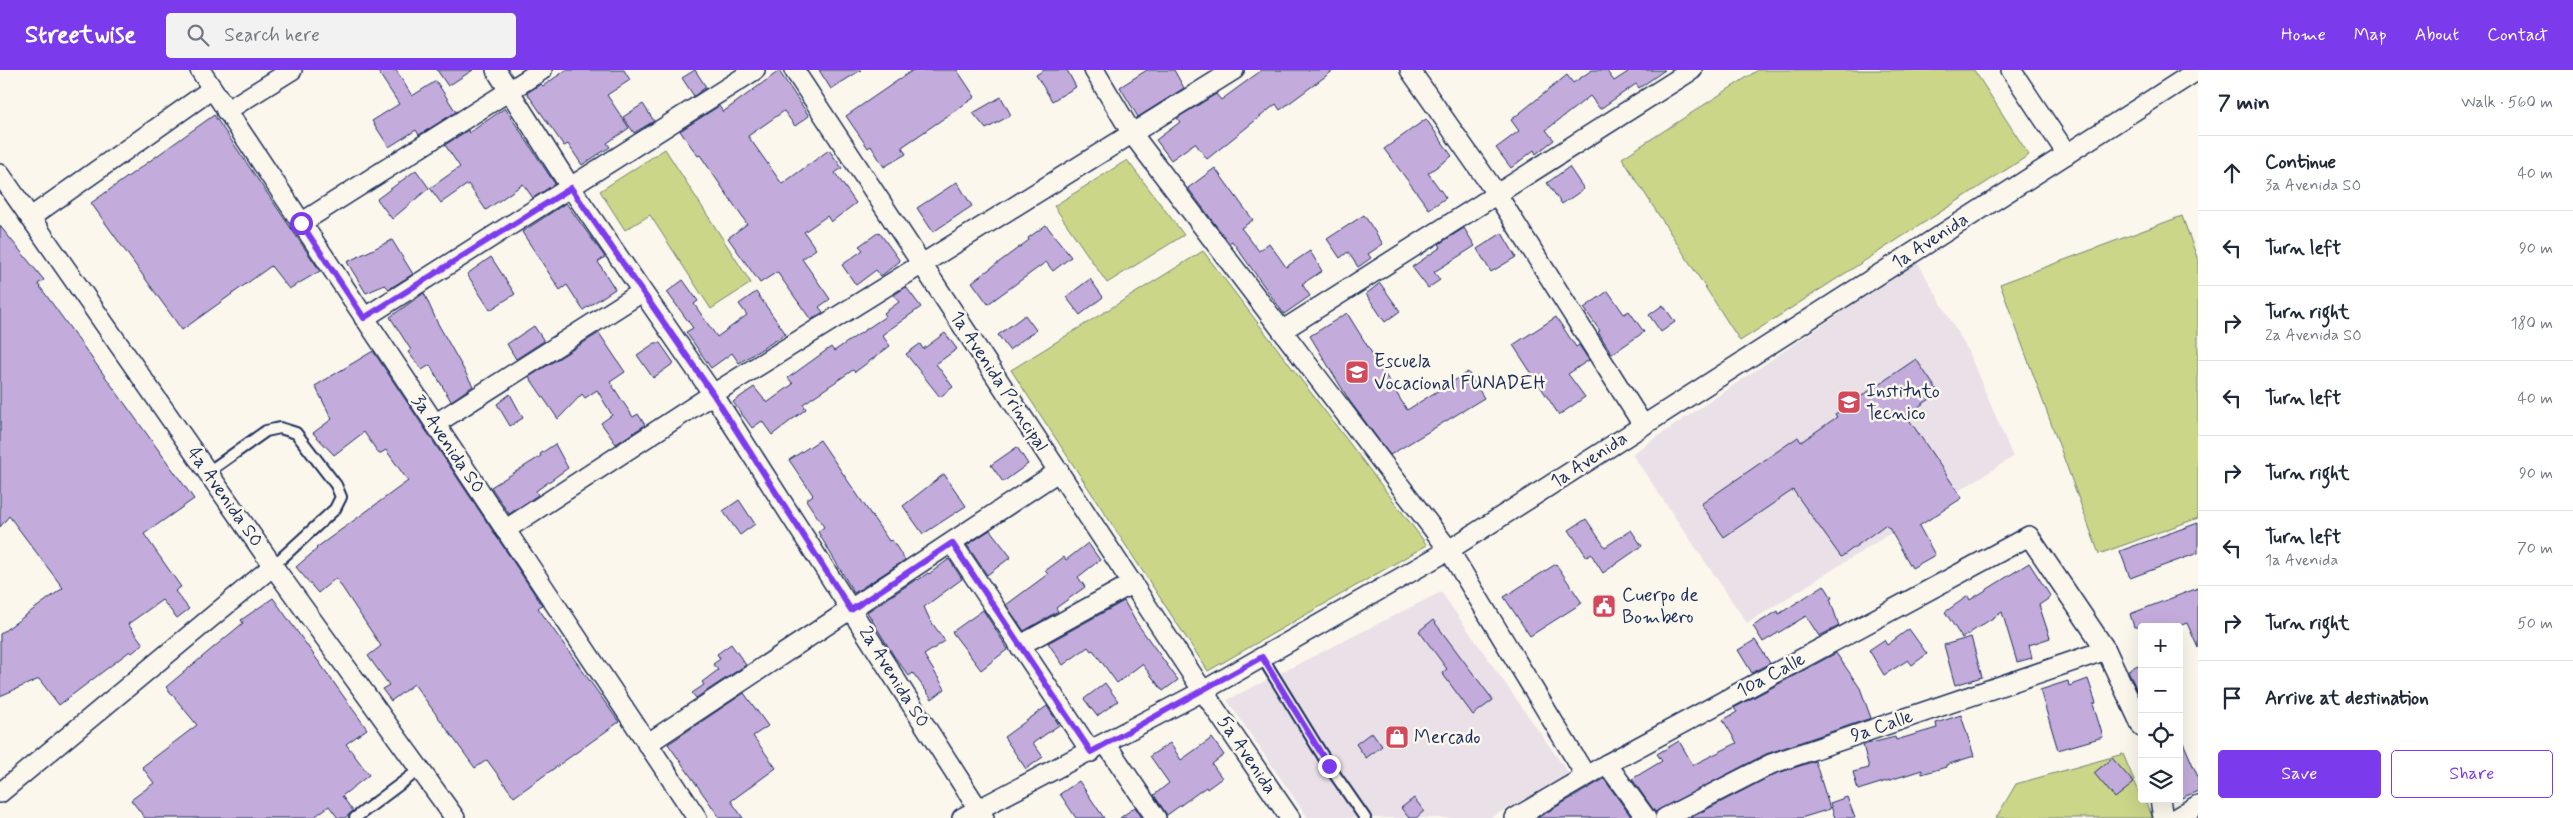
<!DOCTYPE html>
<meta charset="utf-8">
<style>
body{margin:0;font-family:Mynerve,sans-serif;background:#f2f2f3;color:#1f2937}
.controls{position:absolute;right:15px;bottom:15px;display:grid;overflow:hidden;border-radius:5px;box-shadow:0 5px 20px #0002}
.controls button{width:45px;height:45px;display:grid;place-items:center;padding:0;border:0;border-bottom:1px solid #e0e1e3;background:#fff;color:#1f2937;font:25px sans-serif}
.stop{position:absolute;width:15px;height:15px;margin:-11px;border:4px solid #7c3aed;border-radius:50%;background:#fff}
.stop.end{background:#7c3aed;border-color:#fff;box-shadow:0 1px 5px #0008}
.list{margin:0;padding:0;list-style:none}
h2{display:flex;justify-content:space-between;align-items:center;height:65px;margin:0;padding:0 20px;font-size:21px}
h2 small{font-size:16px;font-weight:400;color:#747a83}
.list li{display:grid;grid-template-columns:32px 1fr auto;gap:15px;align-items:center;box-sizing:border-box;height:75px;padding:0 20px;border-top:1px solid #e0e1e3}
.list b{display:block;font-size:19px;white-space:nowrap}
.list p{margin:0;font-size:16px;white-space:nowrap;color:#747a83}
.list em{font-size:16px;font-style:normal;color:#747a83}
.actions{display:flex;gap:10px;padding:15px 20px}
.actions a{flex:1;padding:11px 0;border:1px solid #7c3aed;border-radius:5px;text-align:center;font-size:18px;color:#7c3aed}
.actions .main{background:#7c3aed;color:#fff}
.icon{flex:none;width:28px;height:28px;fill:none;stroke:currentColor;stroke-width:2;stroke-linecap:round;stroke-linejoin:round}
.map{position:relative;flex:none;width:2198px;height:748px;overflow:hidden}
header{display:flex;align-items:center;gap:30px;box-sizing:border-box;height:70px;padding:0 25px;background:#7c3aed;color:#fff}
header strong{font-size:24px}
nav{display:flex;gap:28px;margin-inline-start:auto;font-size:18px}
.search{width:350px;height:45px;background:#f2f2f3;display:flex;align-items:center;gap:12px;box-sizing:border-box;padding:0 18px;border-radius:5px;color:#747a83;font-size:19px}
main{display:flex}
aside{flex:1;background:#fff}
.map>svg:first-child{display:block}
.built{fill:#eae0e7}
.green{fill:#cbd689;stroke:#738274}
.building{fill:#c3acdb;stroke:#1b2f5e}
.lines{fill:none;stroke-linecap:round;stroke-linejoin:round}
.lane-casing{stroke:#1b2f5e;stroke-width:14}
.street-casing{stroke:#1b2f5e;stroke-width:22}
.lane{stroke:#fbf7ec;stroke-width:10}
.street{stroke:#fbf7ec;stroke-width:19}
.route{stroke:#7c3aed;stroke-width:6}
.labels{text-anchor:middle;dominant-baseline:central;stroke-width:5;stroke-linejoin:round;paint-order:stroke}
.street-label{font-size:19px;fill:#1b2f5e;stroke:#fbf7ec}
.poi-label{font-size:19px;fill:#1b2f5e;stroke:#fbf7ec;text-anchor:start}
</style>
<header>
<strong>Streetwise</strong>
<div class="search"><svg class="icon" aria-label="search" viewBox="0 0 24 24"><circle cx="10" cy="10" r="6"/><path d="M15 15l6 6"/></svg>Search here</div>
<nav><a>Home</a><a>Map</a><a>About</a><a>Contact</a></nav>
</header>
<main>
<div class="map">
<svg width="2198" height="748" viewBox="0 0 2198 748">
<rect width="100%" height="100%" fill="#fbf7ec"/>
<filter id="ink" filterUnits="userSpaceOnUse"><feTurbulence type="fractalNoise" baseFrequency=".02" numOctaves="2"/><feDisplacementMap in="SourceGraphic" scale="10" xChannelSelector="R" yChannelSelector="G"/><feConvolveMatrix kernelMatrix="1 2 1 2 8 2 1 2 1" color-interpolation-filters="sRGB"/></filter>
<g filter="url(#ink)">
<!-- built -->
<g class="built">
<path d="M1917 191 1967 279 2013 387 1747 553 1632 384Z"/>
<path d="M1441 522 1569 704 1490 748H1308L1227 630Z"/>
</g>
<!-- green -->
<g class="green">
<path d="M1758 0H1974L2029 85 1740 271 1622 88Z"/>
<path d="M665 79 751 213 711 239 650 145 625 160 600 121Z"/>
<path d="M1127 90 1184 165 1107 213 1054 136Z"/>
<path d="M2182 146 2198 190V448L2099 484 2000 214Z"/>
<path d="M1203 181 1427 475 1208 601 1011 300Z"/>
<path d="M2123 684 2142 729H2144L2153 748H1996L2016 714Z"/>
</g>
<!-- building -->
<g class="building">
<path d="M377 0H396L412 26 436 11 456 42 419 65 416 60 389 77 372 51 399 34Z"/>
<path d="M437 0H473L448 16Z"/>
<path d="M566 0H624L630 10 607 25 629 58 607 73 610 77 582 95 568 74 564 76 527 23 541 14 543 16Z"/>
<path d="M695 0 706 17 694 26 682 8Z"/>
<path d="M819 0H861L831 19Z"/>
<path d="M913 0H957L975 27 902 77 906 84 884 97 871 76 868 78 846 46Z"/>
<path d="M1044 0H1067L1076 17 1052 31 1036 5Z"/>
<path d="M1147 0H1174L1184 18 1138 47 1120 17Z"/>
<path d="M1262 0H1334L1280 40 1276 34 1207 89 1195 73 1171 90 1156 70 1180 52 1177 48 1216 24 1221 30Z"/>
<path d="M1592 0H1606L1614 11 1628 2 1626 0H1665L1639 18 1636 14 1600 39 1590 26 1546 60 1554 70 1536 84 1534 80 1511 98 1496 78 1519 61 1511 50 1567 5 1573 13Z"/>
<path d="M779 1 809 46 795 56 784 41 748 66 782 114 829 80 842 98 835 103 856 133 831 152 827 146 804 162 816 179 802 189 830 229 819 237 823 242 811 250 777 202 760 213 728 168 747 154 700 85 698 86 680 61 719 36 723 42Z"/>
<path d="M1001 27 1011 45 986 59 973 43Z"/>
<path d="M643 34 654 51 634 63 623 47Z"/>
<path d="M505 38 555 114 533 128 523 114 486 140 468 114 441 133 430 118 460 97 445 75 468 60 469 63Z"/>
<path d="M214 45 320 201 289 219 271 196 182 260 91 133Z"/>
<path d="M1426 49 1452 86 1428 103 1446 128 1429 139 1384 79Z"/>
<path d="M1569 97 1584 119 1562 134 1547 113Z"/>
<path d="M1215 98 1253 150 1241 158 1259 181 1269 173 1286 197 1310 181 1322 201 1302 214 1310 226 1284 244 1232 171 1229 173 1188 118Z"/>
<path d="M416 100 429 118 392 149 377 129Z"/>
<path d="M957 112 972 136 933 162 917 138Z"/>
<path d="M566 133 605 187 598 192 615 219 583 240 567 215 560 220 522 162Z"/>
<path d="M1364 145 1383 174 1368 184 1371 188 1358 197 1348 182 1340 188 1327 169Z"/>
<path d="M1046 155 1071 187 1053 201 1046 192 988 234 972 212 1029 170 1028 168Z"/>
<path d="M0 156 44 210 38 214 194 429 144 464 181 517 175 521 189 539 177 548 162 530 128 554 143 574 132 583 130 581 59 635 39 609 0 626V564L63 518 9 446 0 457Z"/>
<path d="M1464 158 1475 176 1434 202 1440 210 1428 218 1412 197 1441 177 1439 174Z"/>
<path d="M879 162 900 191 881 206 876 200 856 215 842 195 863 180 859 176Z"/>
<path d="M1502 163 1516 187 1491 202 1477 179Z"/>
<path d="M392 170 413 204 389 219 385 215 366 223 347 192Z"/>
<path d="M491 187 515 224 490 240 467 204Z"/>
<path d="M1090 209 1103 227 1080 245 1066 227Z"/>
<path d="M683 210 698 231 694 234 717 267 747 245 739 234 756 222 786 264 739 293 732 283 711 298 686 262 693 258 667 222Z"/>
<path d="M1380 213 1400 241 1385 252 1366 224Z"/>
<path d="M906 217 921 237 882 265 890 276 855 302 853 300 803 334 806 339 772 365 762 351 752 358 733 332 754 317 767 333 793 314 788 308 831 277 834 281 886 246 884 243 899 232 894 225Z"/>
<path d="M1608 221 1624 244 1629 241 1644 262 1612 284 1598 262 1600 261 1584 238Z"/>
<path d="M424 223 437 252 473 316 451 331 430 295 422 300 408 282 411 280 390 247Z"/>
<path d="M1663 235 1675 252 1661 262 1649 245Z"/>
<path d="M1347 243 1407 340 1468 302 1484 328 1390 385 1349 330 1310 266Z"/>
<path d="M1025 245 1036 260 1009 280 998 265Z"/>
<path d="M1556 247 1576 277 1579 275 1589 290 1568 304 1585 327 1559 345 1513 275Z"/>
<path d="M534 256 544 271 516 289 507 274Z"/>
<path d="M599 263 625 302 610 312 633 347 638 344 645 355 616 374 601 353 612 345 597 320 585 328 582 324 558 349 529 307Z"/>
<path d="M945 263 957 279 936 294 953 317 940 327 906 284 920 274 923 279Z"/>
<path d="M655 273H660L674 293 653 308 637 285Z"/>
<path d="M373 281 542 535 538 538 619 652 514 727 487 690 475 698 414 614 391 631 382 619 389 615 368 586 381 576 336 508 318 523 296 497 317 479 316 478 408 411 386 380 379 384 364 362 334 385 313 363 332 349 315 316Z"/>
<path d="M1916 289 1939 323 1906 345 1962 428 1919 456 1935 485 1912 498 1889 458 1885 455 1841 487 1793 420 1724 467 1701 434 1798 367 1801 372 1837 347 1835 344Z"/>
<path d="M510 324 523 348 510 356 497 334Z"/>
<path d="M820 370 889 471 892 470 905 490 854 523 818 462 824 457 806 430 813 425 789 390Z"/>
<path d="M555 374 568 398 536 421 538 425 509 444 491 417 541 386 540 384Z"/>
<path d="M1017 377 1028 394 1003 412 991 395Z"/>
<path d="M944 404 966 436 923 464 903 436Z"/>
<path d="M739 430 755 454 740 465 723 441Z"/>
<path d="M1586 449 1605 477 1631 460 1642 476 1603 503 1591 484 1587 487 1569 460Z"/>
<path d="M2198 453V483L2130 508 2120 481Z"/>
<path d="M990 460 1011 487 987 505 967 475Z"/>
<path d="M1088 473 1100 490 1078 507 1085 517 1056 538 1058 541 1024 561 1006 535 1048 504 1045 501 1064 487 1066 490Z"/>
<path d="M949 489 962 509 924 537 930 550 945 571 924 585 945 619 932 629 913 603 909 606 894 586 867 542 917 509 918 510 928 503 929 504Z"/>
<path d="M2029 493 2051 527 2039 535 2050 568 2029 575 2032 588 2017 592 2002 542 1962 568 1945 542 1968 526 1970 530Z"/>
<path d="M1556 494 1582 533 1530 566 1504 527Z"/>
<path d="M1824 515 1832 528 1830 529 1839 556 1819 566 1806 546 1763 572 1753 556 1778 541 1779 544Z"/>
<path d="M2198 518V578L2187 553 2176 557H2134L2130 544Z"/>
<path d="M273 528 367 659 346 674 369 705 342 726 353 741 345 748H338L329 736 313 748H145L131 730 154 713 142 697 197 655 166 617 243 553 241 550Z"/>
<path d="M1124 531 1136 552 1178 610 1163 621 1142 594 1117 613 1093 580 1091 581 1088 577 1063 595 1048 573Z"/>
<path d="M983 540 1008 579 981 600 952 562Z"/>
<path d="M1433 550 1493 630 1473 645 1442 603 1447 599 1419 561Z"/>
<path d="M1909 559 1927 584 1912 595 1908 590 1884 605 1869 580 1884 570 1887 575Z"/>
<path d="M1971 567 1982 607 1955 615 1944 575Z"/>
<path d="M1755 570 1770 593 1752 603 1738 580Z"/>
<path d="M731 574 746 595 696 628 692 623 704 615 702 612 718 600 713 594 720 589 717 584Z"/>
<path d="M1836 583 1860 618 1871 648 1766 684 1655 742 1632 709 1662 691 1657 684 1679 671 1693 695 1737 673 1723 650 1737 642 1734 638Z"/>
<path d="M2142 593V624L2139 625 2128 600Z"/>
<path d="M2088 609 2096 633 2093 634 2103 667 2058 680 2040 620 2068 611 2069 616Z"/>
<path d="M1105 613 1118 631 1097 646 1084 629Z"/>
<path d="M744 623 768 656 753 666 776 698 731 731 743 748H720L668 674Z"/>
<path d="M1047 636 1059 655 1033 673 1043 687 1026 699 1004 667Z"/>
<path d="M1961 645 1974 686 1946 695V697L1922 704V700L1858 720 1853 702 1869 698 1863 675 1895 667 1896 670 1937 658 1936 653Z"/>
<path d="M1372 662 1382 676 1366 688 1356 674Z"/>
<path d="M2179 663 2198 707V721L2179 729Z"/>
<path d="M1212 668 1224 685 1212 694 1222 708 1207 719 1206 717 1167 745 1154 725 1169 713 1150 686 1170 673 1181 690Z"/>
<path d="M2112 688 2134 713 2115 728 2094 703Z"/>
<path d="M1815 691 1830 739 1801 748H1690L1775 704Z"/>
<path d="M1604 709 1632 748H1537Z"/>
<path d="M1079 711 1104 748H1076L1060 724Z"/>
<path d="M1847 727 1855 748H1835L1830 733Z"/>
<path d="M1414 728 1424 741 1416 748H1409L1401 738Z"/>
<path d="M1135 737 1142 748H1120Z"/>
</g>
<g class="lines">
<!-- lane casing -->
<g class="lane-casing">
<g id="lane">
<path d="M208 402 266 361 280 358 296 363 336 415 341 427 335 439 273 496"/>
<path d="M1262 587 1329 696 1365 748"/>
<path d="M355 748 419 700"/>
</g>
</g>
<!-- street casing -->
<g class="street-casing">
<g id="street">
<path d="M200 0 697 748"/>
<path d="M496 0 571 118 713 324 984 748"/>
<path d="M794 0 1203 621 1290 748"/>
<path d="M1094 0 1133 65 1449 480 1586 706"/>
<path d="M1410 0 1496 123 1643 355"/>
<path d="M2011 0 2067 84"/>
<path d="M226 41 292 0"/>
<path d="M0 104 273 496 455 748"/>
<path d="M31 147 212 19"/>
<path d="M301 153 542 0"/>
<path d="M364 248 755 0"/>
<path d="M1283 260 1692 0"/>
<path d="M435 354 642 222"/>
<path d="M505 460 713 324 1234 0"/>
<path d="M952 473 1091 682"/>
<path d="M1019 576 1133 513"/>
<path d="M647 674 1059 401"/>
<path d="M1106 674 1156 748"/>
<path d="M1607 694 1646 748"/>
<path d="M0 723 273 496"/>
<path d="M2160 729 2163 748"/>
<path d="M962 748 1203 621 1449 480 2198 0"/>
<path d="M1515 748 1607 694 2029 466 2106 580 2142 657"/>
<path d="M1665 748 1771 694 2106 580"/>
<path d="M2176 748 2198 735"/>
</g>
</g>
<!-- lane -->
<use href="#lane" class="lane"/>
<!-- street -->
<use href="#street" class="street"/>
</g>
</g>
<g class="lines" filter="url(#ink)">
<!-- route -->
<path class="route" d="M301 153 364 248 571 118 713 324 851 540 952 473 1091 682 1262 587 1329 696"/>
</g>
<!-- icons -->
<defs>
<g id="school-square" transform="scale(1.25)"><rect x="-9" y="-9" width="18" height="18" rx="4" fill="#d1495b" stroke="#fbf7ec"/><path d="M0-5L7-2L0 1L-7-2ZM-4 1L0 2.5L4 1V4Q0 6-4 4Z" fill="#fff"/></g>
<g id="civic-square" transform="scale(1.25)"><rect x="-9" y="-9" width="18" height="18" rx="4" fill="#d1495b" stroke="#fbf7ec"/><path d="M-.6-6.5H3V-4.5H.6V-3L4-1V1h2V6H-6V1h2V-1L-.6-3ZM-1.2 2.5V6h2.4V2.5Z" fill="#fff"/></g>
<g id="shop-square" transform="scale(1.25)"><rect x="-9" y="-9" width="18" height="18" rx="4" fill="#d1495b" stroke="#fbf7ec"/><path d="M-5-2.5h2.3a2.7 3.5 0 0 1 5.4 0H5L5.5 6h-11ZM-1.5-2.5h3a1.5 2.3 0 0 0-3 0Z" fill="#fff"/></g>
</defs>
<g fill-rule="evenodd">
<use href="#school-square" x="1357" y="302"/>
<use href="#school-square" x="1849" y="332"/>
<use href="#civic-square" x="1604" y="536"/>
<use href="#shop-square" x="1397" y="667"/>
</g>
<g class="labels">
<!-- street labels -->
<g class="street-label">
<text transform="translate(1930 171) rotate(-33)">1a Avenida</text>
<text transform="translate(999 311) rotate(57)">1a Avenida Principal</text>
<text transform="translate(448 374) rotate(56)">3a Avenida SO</text>
<text transform="translate(1589 390) rotate(-33)">1a Avenida</text>
<text transform="translate(225 427) rotate(55)">4a Avenida SO</text>
<text transform="translate(1771 605) rotate(-28)">10a Calle</text>
<text transform="translate(894 607) rotate(58)">2a Avenida SO</text>
<text transform="translate(1882 656) rotate(-19)">9a Calle</text>
<text transform="translate(1247 685) rotate(56)">5a Avenida</text>
</g>
<!-- poi labels -->
<g class="poi-label">
<text x="1374" y="291">Escuela<tspan x="1374" dy="22">Vocacional FUNADEH</tspan></text>
<text x="1866" y="321">Instituto<tspan x="1866" dy="22">Tecnico</tspan></text>
<text x="1622" y="525">Cuerpo de<tspan x="1622" dy="22">Bombero</tspan></text>
<text x="1414" y="667">Mercado</text>
</g>
</g>
</svg>
<div class="controls">
<button>+</button>
<button>−</button>
<button><svg class="icon" aria-label="locate" viewBox="0 0 24 24"><circle cx="12" cy="12" r="6"/><path d="M12 2v4M12 18v4M2 12h4M18 12h4"/></svg></button>
<button><svg class="icon" aria-label="layers" viewBox="0 0 24 24"><path d="M12 4l9 5-9 5-9-5zM3 14l9 5 9-5"/></svg></button>
</div>
<div class="stop" style="left:301px;top:153px"></div>
<div class="stop end" style="left:1329px;top:696px"></div>
</div>
<aside>
<h2>7 min<small>Walk · 560 m</small></h2>
<ul class="list">
<li><svg class="icon" aria-label="ahead" viewBox="0 0 24 24"><path d="M12 20V5M6 11l6-6 6 6"/></svg><div><b>Continue</b><p>3a Avenida SO</p></div><em>40 m</em></li>
<li><svg class="icon" aria-label="left" viewBox="0 0 24 24"><path d="M17 20v-9H6M10 6l-5 5 5 5"/></svg><div><b>Turn left</b></div><em>90 m</em></li>
<li><svg class="icon" aria-label="right" viewBox="0 0 24 24"><path d="M7 20v-9h11M14 6l5 5-5 5"/></svg><div><b>Turn right</b><p>2a Avenida SO</p></div><em>180 m</em></li>
<li><svg class="icon" aria-label="left" viewBox="0 0 24 24"><path d="M17 20v-9H6M10 6l-5 5 5 5"/></svg><div><b>Turn left</b></div><em>40 m</em></li>
<li><svg class="icon" aria-label="right" viewBox="0 0 24 24"><path d="M7 20v-9h11M14 6l5 5-5 5"/></svg><div><b>Turn right</b></div><em>90 m</em></li>
<li><svg class="icon" aria-label="left" viewBox="0 0 24 24"><path d="M17 20v-9H6M10 6l-5 5 5 5"/></svg><div><b>Turn left</b><p>1a Avenida</p></div><em>70 m</em></li>
<li><svg class="icon" aria-label="right" viewBox="0 0 24 24"><path d="M7 20v-9h11M14 6l5 5-5 5"/></svg><div><b>Turn right</b></div><em>50 m</em></li>
<li><svg class="icon" aria-label="arrive" viewBox="0 0 24 24"><path d="M6 21V4h12l-3 4 3 4H6"/></svg><div><b>Arrive at destination</b></div></li>
</ul>
<div class="actions"><a class="main">Save</a><a>Share</a></div>
</aside>
</main>
